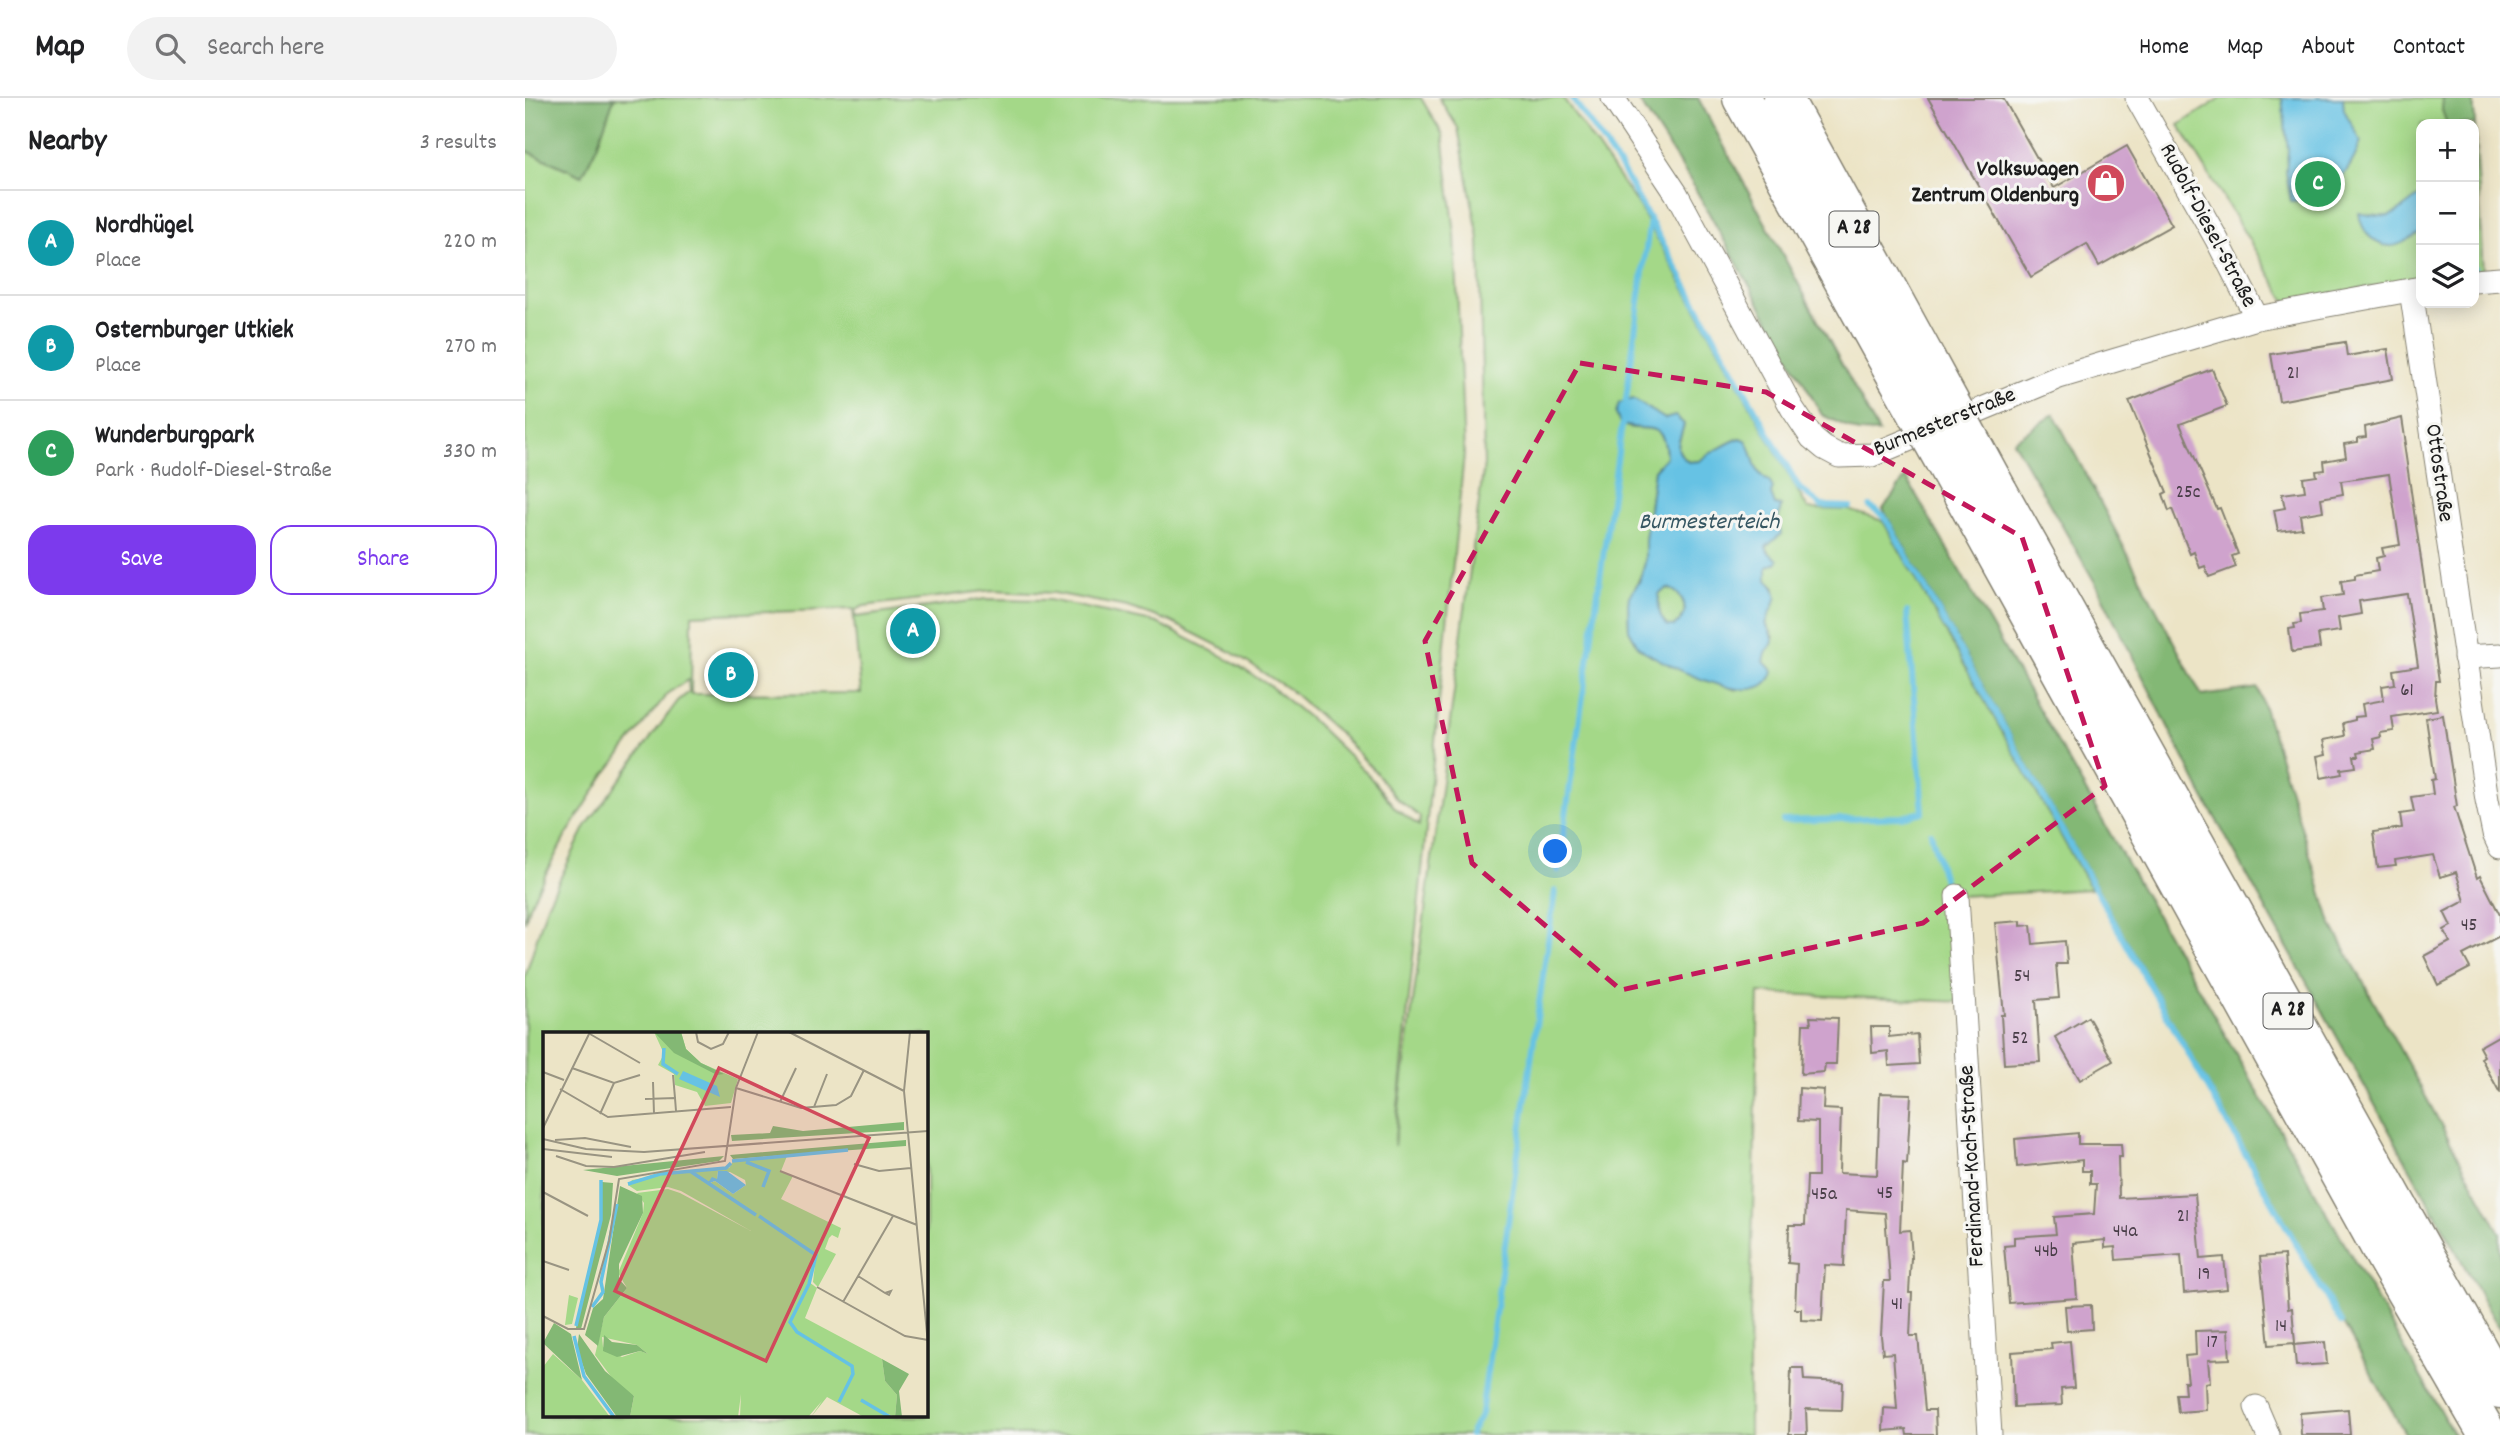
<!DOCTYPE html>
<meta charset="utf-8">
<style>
body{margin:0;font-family:Dekko,sans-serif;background:#f2f2f2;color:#202124}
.controls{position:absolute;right:21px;top:21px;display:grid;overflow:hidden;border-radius:14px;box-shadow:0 4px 18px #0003}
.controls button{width:63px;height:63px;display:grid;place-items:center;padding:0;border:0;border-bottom:2px solid #e0e0e0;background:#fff;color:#202124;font:35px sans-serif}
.you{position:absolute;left:1031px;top:754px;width:24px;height:24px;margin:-18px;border:5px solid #fff;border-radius:50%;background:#1a73e8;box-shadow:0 0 0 10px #1a73e833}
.badge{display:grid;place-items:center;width:46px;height:46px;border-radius:50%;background:#7c3aed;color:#fff;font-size:23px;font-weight:700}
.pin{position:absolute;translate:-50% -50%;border:4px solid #fff;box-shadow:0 2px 7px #0006}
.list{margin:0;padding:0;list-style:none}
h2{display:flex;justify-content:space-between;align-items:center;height:91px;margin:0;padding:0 28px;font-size:30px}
h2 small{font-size:23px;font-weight:400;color:#757577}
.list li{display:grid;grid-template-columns:46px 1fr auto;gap:21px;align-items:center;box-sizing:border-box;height:105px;padding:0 28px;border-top:2px solid #e0e0e0}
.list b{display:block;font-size:26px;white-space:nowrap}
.list p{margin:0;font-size:23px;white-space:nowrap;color:#757577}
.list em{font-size:23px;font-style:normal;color:#757577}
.actions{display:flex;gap:14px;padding:21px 28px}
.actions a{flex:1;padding:16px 0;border:2px solid #7c3aed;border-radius:21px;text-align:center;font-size:24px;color:#7c3aed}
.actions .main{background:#7c3aed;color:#fff}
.icon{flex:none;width:38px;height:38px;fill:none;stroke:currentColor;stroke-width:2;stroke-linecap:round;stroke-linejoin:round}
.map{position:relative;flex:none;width:1975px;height:1337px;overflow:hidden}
header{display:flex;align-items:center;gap:42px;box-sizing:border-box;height:98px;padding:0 35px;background:#fff;border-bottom:2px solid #e0e0e0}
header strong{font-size:33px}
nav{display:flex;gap:38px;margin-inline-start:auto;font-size:24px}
.search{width:490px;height:63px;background:#f2f2f2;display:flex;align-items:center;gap:18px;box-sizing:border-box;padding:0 24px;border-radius:38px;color:#757577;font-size:26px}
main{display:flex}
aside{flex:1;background:#fff}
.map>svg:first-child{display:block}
.green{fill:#a4d888;stroke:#607a52;stroke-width:2;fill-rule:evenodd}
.forest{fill:#83b874;stroke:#506a48;stroke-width:2}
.water{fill:#66c2e4;stroke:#416f80;stroke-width:2;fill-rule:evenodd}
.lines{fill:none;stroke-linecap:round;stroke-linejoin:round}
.stream{stroke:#66c2e4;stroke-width:6}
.building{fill:#cfa3cd}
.minor-casing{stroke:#848071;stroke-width:25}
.motorway-casing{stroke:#848071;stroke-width:41}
.minor{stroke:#fff;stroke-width:23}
.motorway{stroke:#fff;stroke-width:38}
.motorway-bridge-casing{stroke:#848071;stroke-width:41;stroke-linecap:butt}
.motorway-bridge{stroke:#fff;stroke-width:38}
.marked{fill:none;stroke:#c2185b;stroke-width:5;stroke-dasharray:14 9;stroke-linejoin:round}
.labels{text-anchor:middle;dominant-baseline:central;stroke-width:6;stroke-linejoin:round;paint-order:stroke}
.number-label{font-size:19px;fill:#493e48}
.shield{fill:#f6f6f2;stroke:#5d5d5c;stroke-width:2}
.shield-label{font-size:21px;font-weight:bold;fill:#1c1c1c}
.poi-label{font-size:23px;font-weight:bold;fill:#1c1c1c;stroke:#f6f6f2;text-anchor:end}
.street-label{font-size:23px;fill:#1c1c1c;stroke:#f6f6f2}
.water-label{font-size:24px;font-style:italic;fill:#365662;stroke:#f6f6f2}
.inset-river{fill:none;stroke:#66c2e4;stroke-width:3.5}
.inset-road{fill:none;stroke:#999482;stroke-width:2}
.view{fill:#d1495b;fill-opacity:0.15;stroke:#d1495b;stroke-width:3.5}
.inset-edge{fill:none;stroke:#1c1c1c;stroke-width:3.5}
</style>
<header>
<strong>Map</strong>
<div class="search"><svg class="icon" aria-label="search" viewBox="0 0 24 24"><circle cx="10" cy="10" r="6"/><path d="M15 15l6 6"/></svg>Search here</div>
<nav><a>Home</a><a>Map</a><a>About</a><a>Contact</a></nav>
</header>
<main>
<aside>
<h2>Nearby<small>3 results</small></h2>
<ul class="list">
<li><span class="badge" style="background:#0f9aa8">A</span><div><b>Nordhügel</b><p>Place</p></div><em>220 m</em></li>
<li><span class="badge" style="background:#0f9aa8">B</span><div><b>Osternburger Utkiek</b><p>Place</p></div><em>270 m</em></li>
<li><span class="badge" style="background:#2e9e5b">C</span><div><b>Wunderburgpark</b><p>Park · Rudolf-Diesel-Straße</p></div><em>330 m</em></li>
</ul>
<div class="actions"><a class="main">Save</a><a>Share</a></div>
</aside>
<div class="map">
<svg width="1975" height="1337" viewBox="0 0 1975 1337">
<rect width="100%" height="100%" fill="#f6f6f2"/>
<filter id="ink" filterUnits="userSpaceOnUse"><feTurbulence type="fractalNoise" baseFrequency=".0143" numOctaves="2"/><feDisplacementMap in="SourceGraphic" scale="14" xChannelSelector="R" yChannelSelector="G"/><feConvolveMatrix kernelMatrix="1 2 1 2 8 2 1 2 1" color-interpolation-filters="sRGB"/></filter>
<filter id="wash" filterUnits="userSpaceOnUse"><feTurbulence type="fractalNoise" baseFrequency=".00686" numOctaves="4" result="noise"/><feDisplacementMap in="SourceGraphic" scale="28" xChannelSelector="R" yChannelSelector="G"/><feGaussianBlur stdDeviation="1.57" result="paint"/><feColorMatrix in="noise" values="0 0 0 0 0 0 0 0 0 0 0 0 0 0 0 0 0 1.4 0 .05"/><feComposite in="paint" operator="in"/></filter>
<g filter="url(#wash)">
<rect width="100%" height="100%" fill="#ece4c6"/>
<!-- green -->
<g class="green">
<path d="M89 0H896L918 37 930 137 939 357 869 1048 959 366 954 141 933 30 914 0H1038L1115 110 1283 411 1324 412 1358 423 1566 791 1432 798 1438 904 1234 895 1224 1255V1337H0V879L22 807 61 728 153 603 164 594 163 582 143 595 78 679 39 741 4 808 0 824V52L57 78 72 48ZM1108 301 1140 321 1150 318 1159 326C1155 344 1146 350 1164 364L1175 363C1179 358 1207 343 1215 340L1250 407 1256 408 1250 439 1241 449 1246 457 1247 466 1242 469V482L1250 489C1249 506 1245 510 1241 526L1249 539 1241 553 1238 564 1246 570 1211 592 1163 575 1126 557 1113 548 1104 532 1103 507 1121 465 1120 442 1129 372 1141 359C1140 311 1108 343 1093 322ZM468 492 529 495 602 509 644 523 706 554 765 592 816 637 848 671 871 700 895 719 894 728 871 711 840 673 790 625 745 588 697 558 632 525 524 502 461 501 331 519 330 512 339 508ZM328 511 336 595 166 596 167 517ZM19 936H401V1318H19Z"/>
<path d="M1696 0H1948L1959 173 1949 174V26H1896V181L1761 203 1654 27Z"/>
<path d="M1143 490C1160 496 1167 516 1149 528H1143C1133 519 1133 509 1134 496Z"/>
</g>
<!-- forest -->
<g class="forest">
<path d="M0 0H89L72 48 57 78 0 52Z"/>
<path d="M1112 0H1173L1354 335 1333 334 1297 317 1167 85Z"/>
<path d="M1918 0H1948L1952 52 1949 51V26H1922L1917 12Z"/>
<path d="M1529 316 1677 598 1733 590 1806 825 1975 1135V1232L1677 696 1572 488 1488 343Z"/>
<path d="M1381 379 1929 1337H1881L1358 411Z"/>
</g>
<!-- water -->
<g class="water">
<path d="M1757 0H1818L1819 12 1836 43C1830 63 1813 91 1794 99 1786 103 1775 102 1766 103L1761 74 1763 52Z"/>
<path d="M1896 97V134C1888 139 1876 148 1866 148 1847 148 1836 131 1834 115 1873 123 1867 116 1896 97Z"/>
<path d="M1108 301 1140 321 1150 318 1159 326C1155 344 1146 350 1163 364L1175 363C1179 358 1207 343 1215 340L1221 342C1231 357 1226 374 1244 383L1248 390 1246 396 1250 407 1256 408 1253 423 1256 436 1241 449 1243 454 1253 462 1251 465 1242 469V482C1261 499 1246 507 1241 526 1256 555 1243 538 1239 564L1248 573C1237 618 1142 567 1119 553L1113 548 1104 532 1103 507 1104 498 1114 484 1120 465V442L1129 372 1141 359C1140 319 1120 336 1095 326L1091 316 1094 305ZM1143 490C1160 496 1167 516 1149 528H1143C1133 519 1133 508 1134 496Z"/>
</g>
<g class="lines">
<!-- stream -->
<g class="stream">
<path d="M1047 0 1096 70 1274 390 1297 408 1325 409"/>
<path d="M1949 169 1950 170"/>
<path d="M1100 309 1125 121"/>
<path d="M1345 409 1359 418 1816 1225"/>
<path d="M1258 723 1377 719 1398 714 1382 514"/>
<path d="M1406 735 1422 794"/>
<path d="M1033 772 1098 320"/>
<path d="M945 1337 956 1316 1030 793"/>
</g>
</g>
<g id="blocks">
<!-- building -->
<g class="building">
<path d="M1403 0H1478L1529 90 1602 48 1647 127 1574 168 1562 146 1506 179Z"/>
<path d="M1820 244 1822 258 1863 251 1868 281 1754 303 1746 256Z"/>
<path d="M1687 271 1702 308 1655 326 1692 411 1695 410 1713 456 1707 458 1711 469 1684 479 1680 468 1675 470 1669 454 1665 456 1647 411 1644 413 1638 396 1642 394 1604 303Z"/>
<path d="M1877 320 1881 346H1879L1914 583H1911L1910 601 1912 612 1867 619 1869 633 1855 635 1856 639 1848 641 1850 651 1833 654 1834 658H1829L1831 669 1816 671 1817 676 1796 680 1792 658 1801 656 1798 642 1820 638 1818 625 1830 622V619L1839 618 1837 606 1859 602 1857 588 1870 586 1868 572 1893 568 1882 496 1834 503 1836 516 1813 520 1815 533 1793 536 1795 550 1767 554 1764 531 1770 530 1769 526 1776 525 1775 516 1798 513 1796 500 1818 497 1816 483 1830 481V477L1853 473 1851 460 1859 458 1857 450 1875 447 1864 376 1816 383 1818 396 1796 400 1798 413 1775 417 1777 430 1753 433 1749 412 1760 410 1757 396 1780 393 1778 380 1792 378 1791 373 1800 372 1799 363 1821 359 1819 346 1833 344V340L1841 339 1840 329Z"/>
<path d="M1918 617 1932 708 1929 709 1952 780 1955 778 1975 817V838L1938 857 1945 870 1913 887 1899 858 1925 844 1919 832 1926 828 1919 814 1940 803 1931 774 1915 779 1908 757 1870 763 1871 768 1853 770 1848 734 1877 730 1875 716 1889 714 1886 699 1908 696 1906 682 1910 681 1901 620Z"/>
<path d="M1496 823V828L1506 827 1508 846 1540 843 1542 866H1531L1534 900 1511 902 1515 964 1479 966 1476 917H1479L1470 825Z"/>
<path d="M1285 919 1313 920 1311 966H1300L1299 974 1276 976 1278 926H1286Z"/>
<path d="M1563 919 1588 963 1555 982 1530 939Z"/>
<path d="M1346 929H1364V939L1392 936 1394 966 1364 968 1363 953 1347 955Z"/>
<path d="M1975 937V995L1956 960 1959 958 1954 949Z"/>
<path d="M1274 990 1299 992 1298 1011 1316 1012 1314 1075 1352 1077 1355 995 1386 996 1382 1066 1378 1065 1375 1133 1385 1132 1387 1160H1386L1384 1195H1387L1385 1238H1393L1400 1312H1410L1411 1337H1382L1381 1331 1358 1333 1359 1310 1372 1311 1368 1255 1358 1256 1356 1238 1359 1183H1365L1360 1115 1321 1112 1319 1168 1300 1167 1297 1223 1276 1222V1211H1270L1272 1166 1263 1165 1264 1127H1280L1282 1078H1293V1024L1273 1023Z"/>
<path d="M1553 1035V1046H1596L1597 1059H1593L1594 1100 1670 1096 1676 1161 1699 1159 1702 1191 1659 1195 1656 1157 1591 1162 1590 1149 1580 1150V1142L1548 1145 1552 1200 1484 1205 1479 1148 1489 1147V1139L1531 1136 1529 1119 1569 1116 1571 1086H1565V1073H1557V1062L1492 1069 1490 1041Z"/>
<path d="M1759 1157 1763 1211 1767 1210 1770 1245 1744 1247 1735 1159Z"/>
<path d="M1566 1207 1567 1231 1542 1233 1540 1208Z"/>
<path d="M1703 1232 1705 1261 1683 1262 1685 1284 1680 1285 1681 1312 1653 1314 1651 1296H1660L1659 1284H1663L1660 1258 1671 1257 1670 1233Z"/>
<path d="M1545 1243 1549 1290 1536 1291 1537 1307 1489 1309 1487 1254 1527 1251 1526 1245Z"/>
<path d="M1800 1244 1802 1266 1771 1268 1769 1247Z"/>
<path d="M1266 1270H1278L1279 1282 1318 1284 1317 1312 1281 1311 1282 1337H1264Z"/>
<path d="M1823 1311 1825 1337H1776L1775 1315Z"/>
</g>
</g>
</g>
<g filter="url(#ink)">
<use href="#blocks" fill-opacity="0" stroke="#848071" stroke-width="2"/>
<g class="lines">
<!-- minor casing -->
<g class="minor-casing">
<g id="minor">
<path d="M1088 0 1151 95 1267 310 1287 340 1299 350 1314 358 1347 357 1534 279 1732 220 1896 190"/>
<path d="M1612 0 1691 140 1732 220"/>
<path d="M1949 183 1975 181"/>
<path d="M1886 192 1962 702 1969 736 1975 749"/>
<path d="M1940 559 1975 557"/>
<path d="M1432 798 1465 1337"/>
<path d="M1731 1309 1743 1337"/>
</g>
</g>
<!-- motorway casing -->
<g class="motorway-casing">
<g id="motorway">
<path d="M1217 0 1372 279"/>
<path d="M1258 0 1401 261"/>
<path d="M1473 393 1975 1291"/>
<path d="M1447 413 1862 1162 1963 1337"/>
</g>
</g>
<!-- minor -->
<use href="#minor" class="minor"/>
<!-- motorway -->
<use href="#motorway" class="motorway"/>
<!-- motorway-bridge casing -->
<g class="motorway-bridge-casing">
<g id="motorway-bridge">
<path d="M1401 261 1473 393"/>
<path d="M1372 279 1447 413"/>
</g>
</g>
<!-- motorway-bridge -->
<use href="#motorway-bridge" class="motorway-bridge"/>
</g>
</g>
<!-- marked area -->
<path class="marked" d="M1055 265 1241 294 1497 439 1580 688 1398 825 1096 892 947 765 900 543Z"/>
<!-- icons -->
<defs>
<g id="shop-disc" transform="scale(2.0125)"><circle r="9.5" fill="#d1495b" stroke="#f6f6f2"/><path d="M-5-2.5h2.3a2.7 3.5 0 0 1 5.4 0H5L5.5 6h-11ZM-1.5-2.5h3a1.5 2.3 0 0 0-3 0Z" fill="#fff"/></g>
</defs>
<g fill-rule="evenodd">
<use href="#shop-disc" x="1581" y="85"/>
</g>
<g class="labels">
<!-- number labels -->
<g class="number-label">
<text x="1768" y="276">21</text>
<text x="1663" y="395">25c</text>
<text x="1882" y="593">61</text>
<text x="1944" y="828">45</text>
<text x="1497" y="879">54</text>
<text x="1495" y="941">52</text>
<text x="1360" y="1096">45</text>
<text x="1299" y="1097">45a</text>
<text x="1658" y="1119">21</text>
<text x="1600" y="1134">44a</text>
<text x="1521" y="1154">44b</text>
<text x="1679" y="1177">19</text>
<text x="1372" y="1207">41</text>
<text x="1756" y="1229">14</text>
<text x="1687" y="1245">17</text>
</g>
<!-- shield labels -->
<g class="shield">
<rect x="1304.5" y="113.5" width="49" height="35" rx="5"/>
<rect x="1738.5" y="895.5" width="49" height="35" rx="5"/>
</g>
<g class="shield-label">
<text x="1329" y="131">A 28</text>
<text x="1763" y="913">A 28</text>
</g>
<!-- poi labels -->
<g class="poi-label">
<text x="1554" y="72">Volkswagen<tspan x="1554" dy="26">Zentrum Oldenburg</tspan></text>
</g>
<!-- street labels -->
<g class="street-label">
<text transform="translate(1682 128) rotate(62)">Rudolf-Diesel-Straße</text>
<text transform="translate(1420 325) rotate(-22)">Burmesterstraße</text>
<text transform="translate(1913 375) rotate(82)">Ottostraße</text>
<text transform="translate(1448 1068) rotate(-93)">Ferdinand-Koch-Straße</text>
</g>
<!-- water labels -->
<g class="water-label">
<text x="1184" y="425">Burmesterteich</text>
</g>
</g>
<!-- overview -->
<g transform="translate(18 934)">
<rect width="385" height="385" fill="#ece4c6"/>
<path d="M111 0H138L143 17 158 31 195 47 188 71 162 74 154 60 132 53 131 42 115 33 121 22ZM244 124 238 139 250 144 238 167 298 196 295 206 289 203 286 206 282 217 293 222 275 255 270 250 272 232 266 250 274 256 262 286 339 327 342 349 354 363 352 385 338 379 345 385H321L284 365 268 385 279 369 265 385H197L198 362 195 385H87L91 364 75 354 52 323 61 285 84 256 75 241 100 181 101 171 94 161 125 157 137 161 208 199 138 159 125 155 94 159 85 153 89 148 143 139 186 136 191 128ZM175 139 187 140 202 148 203 153 190 162 172 149 164 152 174 147ZM59 305 94 313 105 322 97 319 79 325 60 315ZM26 263 35 266 29 292 22 293ZM10 322 39 348 67 385H0V335Z" fill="#a4d888" fill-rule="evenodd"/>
<path d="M111 0H138L143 17 158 31 181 42 174 43 131 21ZM361 90V98L189 109 188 103 227 101 230 94 260 99ZM363 108V114L190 127 187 123ZM181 124 176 129 74 144 40 138ZM59 150 70 151 68 183 38 297 33 296 58 190ZM77 154 99 164 100 181 76 232V247L84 256 61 285 55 314 42 303 50 276 60 267ZM11 291 28 302 39 348 0 311ZM36 302 62 339 91 364 87 385H74L43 342 34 317ZM61 303 69 310 94 313 105 322 97 319 74 325 60 319ZM339 327 366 342 356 359 359 385H352L354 363 342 349Z" fill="#83b874"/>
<path d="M140 39 174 54 177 65 136 47ZM175 139H184L203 153 190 162 172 149 164 152 169 145 174 147Z" fill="#66c2e4"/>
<path class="inset-river" d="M121 16 120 32 135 42M189 129 305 118M203 130 226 139 220 155M147 139 213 183M85 152 117 142 183 136 188 131M216 184 273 223 266 252 247 290 254 300 309 334 310 342 296 370M49 275 60 260 58 250 74 172M33 294 58 188V148M31 304 41 344 71 385M318 368 347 385"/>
<path class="inset-road" d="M153 0 155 10 168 17 180 12 186 0M246 0 361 59M367 0 361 59 385 312M47 2 97 31M29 36 71 51 97 43M0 40 21 48M130 43 132 66M110 50 111 82M193 56 258 76 293 73 308 64 321 38M17 57 65 85 188 75M102 67 132 66 133 79M237 70 253 36M271 75 284 42M57 82 71 51M0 96 47 0M0 107 43 117 101 120 385 99M12 108 42 106 88 115M0 117 69 125M13 124 43 134 71 135 162 120M311 132 336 139 368 136M237 139 374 193M0 160 45 184M0 229 26 238M315 244 342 261 346 263 348 259 342 261M274 255 362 304 385 308M300 270 350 184M0 284 25 297H41L66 209 76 147 182 129 193 56 215 0"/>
<path class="view" d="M176 36 326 106 223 329 72 259Z"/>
<rect width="385" height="385" class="inset-edge"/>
</g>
</svg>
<div class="controls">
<button>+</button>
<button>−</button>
<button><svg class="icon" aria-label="layers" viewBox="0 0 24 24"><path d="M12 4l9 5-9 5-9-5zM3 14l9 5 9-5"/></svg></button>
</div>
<div class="you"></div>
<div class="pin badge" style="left:388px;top:533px;background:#0f9aa8">A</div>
<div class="pin badge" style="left:206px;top:577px;background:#0f9aa8">B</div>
<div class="pin badge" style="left:1793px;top:86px;background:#2e9e5b">C</div>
</div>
</main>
